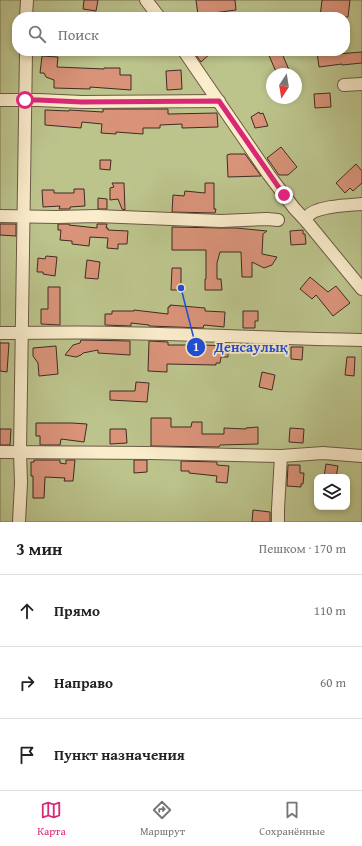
<!DOCTYPE html>
<html lang="ru">
<meta charset="utf-8">
<style>
body{margin:0;font-family:"Gentium Book Plus",serif;background:#f6f6f6;color:#222}
.controls{position:absolute;right:12px;bottom:12px;display:grid;overflow:hidden;border-radius:8px;box-shadow:0 2px 6px #0003}
.controls button{width:36px;height:36px;display:grid;place-items:center;padding:0;border:0;border-bottom:1px solid #e0e0e0;background:#fff;color:#222;font:20px sans-serif}
.compass{position:absolute;left:266px;top:68px;width:36px;height:36px;border-radius:50%;background:#fff;box-shadow:0 2px 6px #0003;rotate:192deg}
.stop{position:absolute;width:12px;height:12px;margin:-9px;border:3px solid #db2777;border-radius:50%;background:#fff}
.stop.end{background:#db2777;border-color:#fff;box-shadow:0 1px 4px #0008}
.list{margin:0;padding:0;list-style:none}
h2{display:flex;justify-content:space-between;align-items:center;height:52px;margin:0;padding:0 16px;font-size:17px}
h2 small{font-size:13px;font-weight:400;color:#767676}
.list li{display:grid;grid-template-columns:26px 1fr auto;gap:12px;align-items:center;box-sizing:border-box;height:72px;padding:0 16px;border-top:1px solid #e0e0e0}
.list b{display:block;font-size:15px;white-space:nowrap}
.list em{font-size:13px;font-style:normal;color:#767676}
.icon{flex:none;width:22px;height:22px;fill:none;stroke:currentColor;stroke-width:2;stroke-linecap:round;stroke-linejoin:round}
.map{position:relative;flex:none;width:362px;height:522px;overflow:hidden}
.search{position:absolute;background:#fff;box-shadow:0 2px 6px #0003;left:12px;right:12px;top:12px;height:44px;display:flex;align-items:center;gap:10px;box-sizing:border-box;padding:0 14px;border-radius:16px;color:#767676;font-size:15px}
.sheet{height:268px;background:#fff}
nav{display:flex;justify-content:space-around;align-items:center;box-sizing:border-box;height:56px;border-top:1px solid #e0e0e0;background:#fff;font-size:11px;color:#767676}
nav a{display:grid;justify-items:center;gap:2px}
nav .on{color:#db2777}
.map>svg:first-child{display:block}
.garden{fill:#bcc48c;stroke:#7e7858;fill-rule:evenodd}
.building{fill:#d99379;stroke:#3f2b23}
.lines{fill:none;stroke-linecap:round;stroke-linejoin:round}
.minor-casing{stroke:#6d5946;stroke-width:14}
.minor{stroke:#faedcc;stroke-width:12}
.route{stroke:#db2777;stroke-width:5}
.leader{fill:none;stroke:#1d4ed8;stroke-width:1.5}
.callout-dot{fill:#1d4ed8;stroke:#faedcc;stroke-width:1.5}
.mark-label{font-size:12px;text-anchor:middle;font-weight:bold;fill:#fff}
.callout-label{font-size:14px;text-anchor:middle;font-weight:bold;fill:#1d4ed8;stroke:#faedcc;stroke-width:3.5;stroke-linejoin:round;paint-order:stroke}
</style>
<div class="map">
<svg width="362" height="522" viewBox="0 0 362 522">
<rect width="100%" height="100%" fill="#f7e4b1"/>
<filter id="stains"><feTurbulence type="fractalNoise" baseFrequency=".005" numOctaves="4"/><feColorMatrix values="0 0 0 0 .2 0 0 0 0 .09 0 0 0 0 .02 0 0 0 .5 -.17"/></filter>
<radialGradient id="worn" r=".72"><stop offset=".6" stop-color="#630" stop-opacity="0"/><stop offset="1" stop-color="#630" stop-opacity=".3"/></radialGradient>
<!-- garden -->
<path class="garden" d="M0 0H362V522H0ZM17 17H345V51H17ZM272 74H296V98H272ZM317 477H347V507H317Z"/>
<!-- building -->
<g class="building">
<path d="M84 0H98L96 11 83 9Z"/>
<path d="M196 0H235L236 10 198 15Z"/>
<path d="M322 0H350L348 17H320Z"/>
<path d="M193 51H213L201 62Z"/>
<path d="M267 51H281L289 70 279 74H277Z"/>
<path d="M326 51H337V54L362 52V63L342 65V64L319 67 317 52Z"/>
<path d="M42 56 58 57 57 67 104 69V68H120V75H131V90L90 87V89L54 88V80L46 77 44 73H40Z"/>
<path d="M181 70 182 89 167 90 166 71Z"/>
<path d="M330 93 331 107 315 108 314 94Z"/>
<path d="M103 109H168V114L217 113 218 127 182 128V124L160 125V128H143V134L116 132V134L101 133 102 124 82 122 81 128 45 125V110L69 111V110L103 112Z"/>
<path d="M259 112 260 114 263 113 268 126 255 128 251 117Z"/>
<path d="M281 147 297 167 288 175H279L267 158Z"/>
<path d="M230 154H245L261 176 228 177 227 155Z"/>
<path d="M100 160H111L110 170 100 169Z"/>
<path d="M356 164 362 171V183L353 191 350 188 345 193 336 183Z"/>
<path d="M112 183H124L125 210 122 209 118 199 110 200V188L114 187Z"/>
<path d="M205 183H214V209H216L215 213 172 212 173 195 184 196 185 191 205 193Z"/>
<path d="M74 189H84L85 206 70 207V209H59L60 206 43 207 42 190H54V193H74Z"/>
<path d="M98 198 107 199V209H98Z"/>
<path d="M0 224H16V236L0 235Z"/>
<path d="M58 224H69V225L97 228V224H107L106 228H108V230L128 231 127 244H118V249L107 248 108 238 90 237 89 246 72 244V241L60 240 61 230H58Z"/>
<path d="M172 227 221 228H236L267 231 263 234 262 254 277 257 272 265 264 268 252 262V277H242L241 252H220L217 263V279H221L222 290H205V279H206V250H172Z"/>
<path d="M303 230V234H305L306 244 291 245 290 231Z"/>
<path d="M46 256 57 257 55 276 43 274V272H37L38 258 45 259Z"/>
<path d="M87 260 100 262 98 279 85 278Z"/>
<path d="M172 268H181V290H171Z"/>
<path d="M310 277 328 292 336 286 350 303 333 316 316 295 312 299 300 289Z"/>
<path d="M48 287H60V325L41 324V309H48Z"/>
<path d="M170 305 205 308V311L225 312 224 327 204 325 203 328 149 326V325L131 323V326L105 325V314H112V311H134V310L168 314V307H170Z"/>
<path d="M243 311H258V321H255V328H243Z"/>
<path d="M81 340 130 341V355L98 353V350L83 353 81 355 76 357 65 355 73 345 80 343Z"/>
<path d="M149 341 168 342V345H189V342L202 343V345L228 346V357H221L220 363H216V365L167 364V372L148 371Z"/>
<path d="M0 343H9L7 372 0 371Z"/>
<path d="M56 346 58 374 39 376 38 363 33 356V348Z"/>
<path d="M291 347H303L302 360 291 359Z"/>
<path d="M347 357H355L354 376 345 375Z"/>
<path d="M262 372 275 375 272 390 259 387Z"/>
<path d="M136 382 149 383 147 402 110 400V391H135Z"/>
<path d="M151 418H171V427H191L192 422H202V434H224V428L246 429V428L258 427V444L220 445 219 447 151 446Z"/>
<path d="M36 423H72L87 424 84 442 61 439 60 445H40V436H36Z"/>
<path d="M290 428 304 429 303 443 289 442Z"/>
<path d="M0 429H11L10 445H0Z"/>
<path d="M110 429H126L127 443 110 444Z"/>
<path d="M34 460H60V463L66 464V460H75L73 481H64L65 478 45 477 44 498H33V476H31V462H34Z"/>
<path d="M134 460H147V472L134 473Z"/>
<path d="M181 461 217 462V465L229 466 227 483 216 482 217 476 189 473V471H181Z"/>
<path d="M326 464 338 466 336 477H324Z"/>
<path d="M288 465H300V473H304L303 484H301V487L287 486Z"/>
<path d="M253 510 270 512V522H252Z"/>
</g>
<g class="lines">
<!-- minor casing -->
<g class="minor-casing">
<g id="minor">
<path d="M146 0 159 17"/>
<path d="M26 17 27 0"/>
<path d="M184 51 269 175 294 208 307 222"/>
<path d="M344 85 362 84"/>
<path d="M0 100H38L82 102 219 101"/>
<path d="M362 204C350 205 316 206 308 216 306 218 307 219 307 222L362 289"/>
<path d="M0 216 56 217 97 216 221 221 267 219 278 220"/>
<path d="M0 333C39 333 77 332 116 333 198 334 280 339 362 340"/>
<path d="M0 452 151 453 281 456 323 453 362 456"/>
<path d="M19 522 21 483 20 452 26 51"/>
<path d="M278 522V509L281 456"/>
</g>
</g>
<!-- minor -->
<use href="#minor" class="minor"/>
</g>
<g class="lines">
<!-- route -->
<path class="route" d="M25 100H38L82 102 219 101 284 195"/>
</g>
<!-- callouts -->
<path class="leader" d="M181 288L196 347"/>
<g class="callout-dot">
<circle cx="181" cy="288" r="4"/>
<circle cx="196" cy="347" r="10"/>
</g>
<g class="mark-label">
<text x="196" y="351">1</text>
</g>
<g class="callout-label">
<text x="251" y="352">Денсаулық</text>
</g>
<rect width="100%" height="100%" filter="url(#stains)"/>
<rect width="100%" height="100%" fill="url(#worn)"/>
</svg>
<div class="controls">
<button><svg class="icon" aria-label="layers" viewBox="0 0 24 24"><path d="M12 4l9 5-9 5-9-5zM3 14l9 5 9-5"/></svg></button>
</div>
<svg class="compass" viewBox="-18 -18 36 36"><path d="M0-13l5 13h-10z" fill="#e53935"/><path d="M0 13l5-13h-10z" fill="#767676"/></svg>
<div class="stop" style="left:25px;top:100px"></div>
<div class="stop end" style="left:284px;top:195px"></div>
<div class="search"><svg class="icon" aria-label="search" viewBox="0 0 24 24"><circle cx="10" cy="10" r="6"/><path d="M15 15l6 6"/></svg>Поиск</div>
</div>
<section class="sheet">
<h2>3 мин<small>Пешком · 170 m</small></h2>
<ul class="list">
<li><svg class="icon" aria-label="ahead" viewBox="0 0 24 24"><path d="M12 20V5M6 11l6-6 6 6"/></svg><div><b>Прямо</b></div><em>110 m</em></li>
<li><svg class="icon" aria-label="right" viewBox="0 0 24 24"><path d="M7 20v-9h11M14 6l5 5-5 5"/></svg><div><b>Направо</b></div><em>60 m</em></li>
<li><svg class="icon" aria-label="arrive" viewBox="0 0 24 24"><path d="M6 21V4h12l-3 4 3 4H6"/></svg><div><b>Пункт назначения</b></div></li>
</ul>
</section>
<nav>
<a class="on"><svg class="icon" aria-label="map" viewBox="0 0 24 24"><path d="M3 6l6-2 6 2 6-2v14l-6 2-6-2-6 2zM9 4v14M15 6v14"/></svg>Карта</a>
<a><svg class="icon" aria-label="directions" viewBox="0 0 24 24"><path d="M12 3l9 9-9 9-9-9zM9 14v-3h6M13 9l2 2-2 2"/></svg>Маршрут</a>
<a><svg class="icon" aria-label="saved" viewBox="0 0 24 24"><path d="M7 4h10v16l-5-4-5 4z"/></svg>Сохранённые</a>
</nav>
